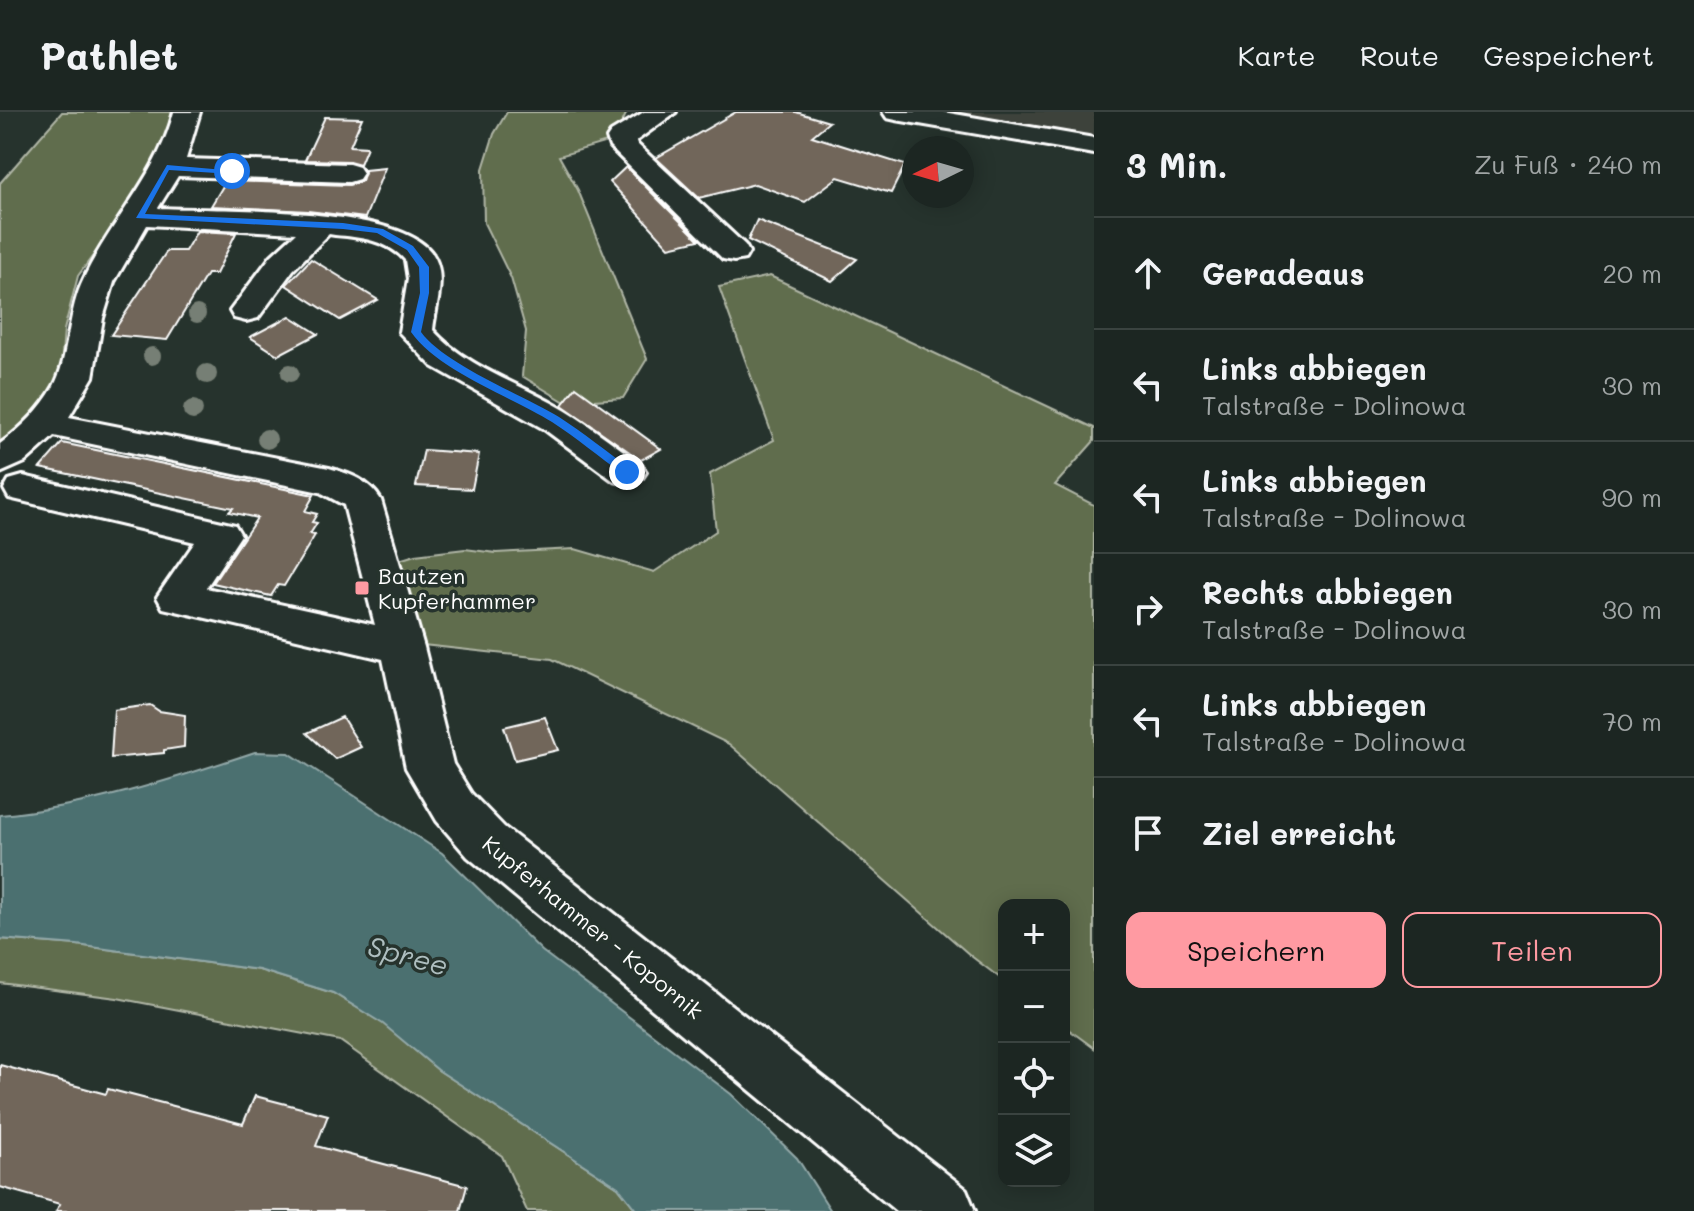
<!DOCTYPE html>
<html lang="de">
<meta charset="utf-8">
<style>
body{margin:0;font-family:Mali,sans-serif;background:#252e2a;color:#f1f3f6}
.controls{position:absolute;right:24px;bottom:24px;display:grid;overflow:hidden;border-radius:16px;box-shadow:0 4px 20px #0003}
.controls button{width:72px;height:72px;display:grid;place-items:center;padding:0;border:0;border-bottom:2px solid #3a4340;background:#1c2622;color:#f1f3f6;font:40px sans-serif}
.compass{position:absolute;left:902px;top:24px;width:72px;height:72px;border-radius:50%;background:#1c2622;box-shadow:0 4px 20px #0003;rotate:265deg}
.stop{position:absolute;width:24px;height:24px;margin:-18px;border:6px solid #1a73e8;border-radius:50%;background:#fff}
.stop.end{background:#1a73e8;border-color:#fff;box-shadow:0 2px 8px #0008}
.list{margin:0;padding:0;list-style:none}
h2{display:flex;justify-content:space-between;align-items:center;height:104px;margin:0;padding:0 32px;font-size:34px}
h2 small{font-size:26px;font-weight:400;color:#a0a5a5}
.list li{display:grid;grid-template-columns:52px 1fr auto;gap:24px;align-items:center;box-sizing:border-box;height:112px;padding:0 32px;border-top:2px solid #3a4340}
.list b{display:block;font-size:30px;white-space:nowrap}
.list p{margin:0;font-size:26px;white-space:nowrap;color:#a0a5a5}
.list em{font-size:26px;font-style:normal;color:#a0a5a5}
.actions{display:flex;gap:16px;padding:24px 32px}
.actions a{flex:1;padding:18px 0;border:2px solid #ff9aa2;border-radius:16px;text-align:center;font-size:28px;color:#ff9aa2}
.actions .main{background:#ff9aa2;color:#111}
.icon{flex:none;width:44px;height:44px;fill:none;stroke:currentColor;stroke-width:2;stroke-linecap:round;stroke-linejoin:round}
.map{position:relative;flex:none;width:1094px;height:1099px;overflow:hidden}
header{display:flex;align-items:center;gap:48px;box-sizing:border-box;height:112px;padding:0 40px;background:#1c2622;border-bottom:2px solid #3a4340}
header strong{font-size:38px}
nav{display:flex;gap:44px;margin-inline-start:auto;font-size:28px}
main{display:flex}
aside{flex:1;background:#1c2622}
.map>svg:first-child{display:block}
.built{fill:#3c423a}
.green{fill:#606d4e;stroke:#b0b6a6;stroke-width:2}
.water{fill:#4b6f70;stroke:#93a9a9;stroke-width:2}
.building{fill:#71665a;stroke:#fff;stroke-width:2}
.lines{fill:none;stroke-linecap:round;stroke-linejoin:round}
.minor-casing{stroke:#fff;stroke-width:6}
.minor{fill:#26332d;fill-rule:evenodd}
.tree{fill:#767f74}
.route{fill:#1a73e8}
.poi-dot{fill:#ff9aa2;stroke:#26332d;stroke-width:3}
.labels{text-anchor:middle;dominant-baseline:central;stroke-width:7;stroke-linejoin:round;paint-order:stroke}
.poi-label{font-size:22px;fill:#fff;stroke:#26332d;text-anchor:start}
.street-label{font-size:22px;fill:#fff;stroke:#26332d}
.near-water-label{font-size:28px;font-style:italic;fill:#aebebf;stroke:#26332d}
</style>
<header>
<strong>Pathlet</strong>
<nav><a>Karte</a><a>Route</a><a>Gespeichert</a></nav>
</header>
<main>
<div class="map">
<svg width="1094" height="1099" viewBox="0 0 1094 1099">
<rect width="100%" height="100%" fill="#26332d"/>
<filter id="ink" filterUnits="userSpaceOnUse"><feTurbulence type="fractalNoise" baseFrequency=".0125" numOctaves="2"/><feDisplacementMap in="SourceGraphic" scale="16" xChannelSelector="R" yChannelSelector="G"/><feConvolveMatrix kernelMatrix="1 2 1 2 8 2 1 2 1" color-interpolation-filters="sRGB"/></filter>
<g filter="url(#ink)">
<!-- built -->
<path class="built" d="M942 0H1094V23L1016 13Z"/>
<!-- green -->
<g class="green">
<path d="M62 0H172L162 36 122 104 78 164 64 218 60 267 29 307 0 333V71Z"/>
<path d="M507 0H627L614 28 559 44 578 78 647 247 623 286 565 290 522 264 526 219 511 166 484 111 483 57 494 22Z"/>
<path d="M770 164 1094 316V329L1055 373 1094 393V936L1064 914V793H1004V869L971 844 729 632 552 547 423 533 396 449 415 443 465 437 496 441 575 437 654 460 716 419 710 362 774 328 719 175Z"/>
<path d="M0 827 77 833 259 858 333 881 384 912 438 958 618 1075 637 1099H527L502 1044 340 929 117 886 0 871Z"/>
</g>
<!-- water -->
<path class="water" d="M255 640 289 641 442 741 542 839 731 982 797 1046 831 1099H637L618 1075 438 958 383 912 333 881 259 858 77 833 0 827V703C88 695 171 668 255 640Z"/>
<!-- building -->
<g class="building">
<path d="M736 0H796L829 10 812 24 905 53 891 81 838 65 805 90 755 72 699 86 656 46Z"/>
<path d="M325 5 362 6 350 34 367 35 360 52 349 49 305 48Z"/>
<path d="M626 55 699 128 669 135 610 70Z"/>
<path d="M385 56 365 106 308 99 211 94 226 69 349 73 362 69 365 58Z"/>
<path d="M757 108 857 147 832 169 748 128Z"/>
<path d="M197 119 236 121 216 162H207L167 228 111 223 167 139H185Z"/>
<path d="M311 147 378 188 340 208 286 173Z"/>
<path d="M290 204 318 222 278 243 250 225Z"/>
<path d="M576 275 661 337 641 348 562 293Z"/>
<path d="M62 331 314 383 305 399 317 402 312 410 317 411 310 422 315 423 284 474 278 473 271 484 213 471 257 406 229 400 233 396 40 356Z"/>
<path d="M424 338 479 342 472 377 416 374Z"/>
<path d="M150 593 159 599 185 603 184 635 164 638V641L111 646 114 598Z"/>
<path d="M342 605 361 635 335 647 307 621Z"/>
<path d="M545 605 558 638 515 648 504 615Z"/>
<path d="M0 953 106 982 108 977 243 1012 255 984 328 1003 316 1034 467 1074 460 1099H56L60 1092 0 1075Z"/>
</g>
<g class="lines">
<!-- minor casing -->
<g class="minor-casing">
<g id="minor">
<path d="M174 0H200L186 47 349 52 359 55 363 61 359 67 349 70 178 64 158 96C215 99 409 92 435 146 446 168 435 196 433 218 465 254 513 269 554 292 585 309 612 331 640 351L646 360 640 369 627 372 614 369 544 317 432 254 399 220 408 167 405 148C388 128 359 125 335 123L329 122 293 158 258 206 246 209 234 206 230 199 271 144 296 121 147 113 114 170 103 206 93 265 69 305 329 356C350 362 369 368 381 388L424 535 453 652 471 681 504 715 966 1077 975 1099H896L468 745 437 709 406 656 383 547 163 496 157 485 195 430 9 386 4 377 9 368 23 364 235 413 241 423 206 476 375 513 344 393 320 380 54 324 25 350 0 361V332C22 316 41 297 54 274 68 249 68 203 81 173 108 111 157 66 174 0Z"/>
<path d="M644 0H676L636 29 637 32 745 133 749 140 745 147 734 149 723 147 610 35 607 26 611 20Z"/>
<path d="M883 0H943L1094 26V42L896 8 887 6Z"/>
</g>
</g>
<!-- minor -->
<use href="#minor" class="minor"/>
</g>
<!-- trees -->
<g class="tree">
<circle cx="197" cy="202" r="9"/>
<circle cx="152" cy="244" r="9"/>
<circle cx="207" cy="262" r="10"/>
<circle cx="290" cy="261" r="9"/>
<circle cx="193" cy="298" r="10"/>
<circle cx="267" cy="327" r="10"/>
</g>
</g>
<!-- route -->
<path class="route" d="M167 53 236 59 232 62 169 58 145 102 343 111 383 117 413 134 429 155V181L421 220C444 252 524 284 559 305 584 321 607 340 631 357V362H623C599 345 577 326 552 310 512 285 438 259 411 220L420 181 419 155 407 138 377 121 343 117 136 106Z"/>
<!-- markers -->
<rect class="poi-dot" x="354" y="468" width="16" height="16" rx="4"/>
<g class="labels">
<!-- poi labels -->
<g class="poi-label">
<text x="378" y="463">Bautzen<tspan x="378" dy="25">Kupferhammer</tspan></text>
</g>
<!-- street labels -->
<g class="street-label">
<text transform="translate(593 815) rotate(39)">Kupferhammer - Kopornik</text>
</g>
<!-- near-water labels -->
<g class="near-water-label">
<text transform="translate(408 843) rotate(15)">Spree</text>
</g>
</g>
</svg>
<div class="controls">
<button>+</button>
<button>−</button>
<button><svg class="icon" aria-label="locate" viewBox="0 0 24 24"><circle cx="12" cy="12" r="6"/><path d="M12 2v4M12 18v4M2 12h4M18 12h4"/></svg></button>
<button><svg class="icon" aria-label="layers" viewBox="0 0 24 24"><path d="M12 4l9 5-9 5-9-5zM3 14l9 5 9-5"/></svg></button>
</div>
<svg class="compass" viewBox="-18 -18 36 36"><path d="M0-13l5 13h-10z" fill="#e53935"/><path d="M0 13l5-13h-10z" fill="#a0a5a5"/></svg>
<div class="stop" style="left:232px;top:59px"></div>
<div class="stop end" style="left:627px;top:360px"></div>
</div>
<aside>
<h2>3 Min.<small>Zu Fuß · 240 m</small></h2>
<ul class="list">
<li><svg class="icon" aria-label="ahead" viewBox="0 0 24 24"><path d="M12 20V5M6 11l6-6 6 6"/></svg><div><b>Geradeaus</b></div><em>20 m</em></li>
<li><svg class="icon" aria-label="left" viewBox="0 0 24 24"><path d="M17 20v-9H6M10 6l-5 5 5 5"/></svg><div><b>Links abbiegen</b><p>Talstraße - Dolinowa</p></div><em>30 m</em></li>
<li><svg class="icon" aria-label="left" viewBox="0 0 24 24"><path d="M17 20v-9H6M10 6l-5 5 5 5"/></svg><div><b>Links abbiegen</b><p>Talstraße - Dolinowa</p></div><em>90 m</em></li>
<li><svg class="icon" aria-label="right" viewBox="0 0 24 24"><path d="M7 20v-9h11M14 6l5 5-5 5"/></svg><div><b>Rechts abbiegen</b><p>Talstraße - Dolinowa</p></div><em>30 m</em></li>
<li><svg class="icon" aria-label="left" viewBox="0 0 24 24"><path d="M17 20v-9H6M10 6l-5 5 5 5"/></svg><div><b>Links abbiegen</b><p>Talstraße - Dolinowa</p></div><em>70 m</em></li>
<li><svg class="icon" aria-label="arrive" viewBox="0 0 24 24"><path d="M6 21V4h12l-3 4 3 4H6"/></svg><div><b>Ziel erreicht</b></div></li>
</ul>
<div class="actions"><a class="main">Speichern</a><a>Teilen</a></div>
</aside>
</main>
